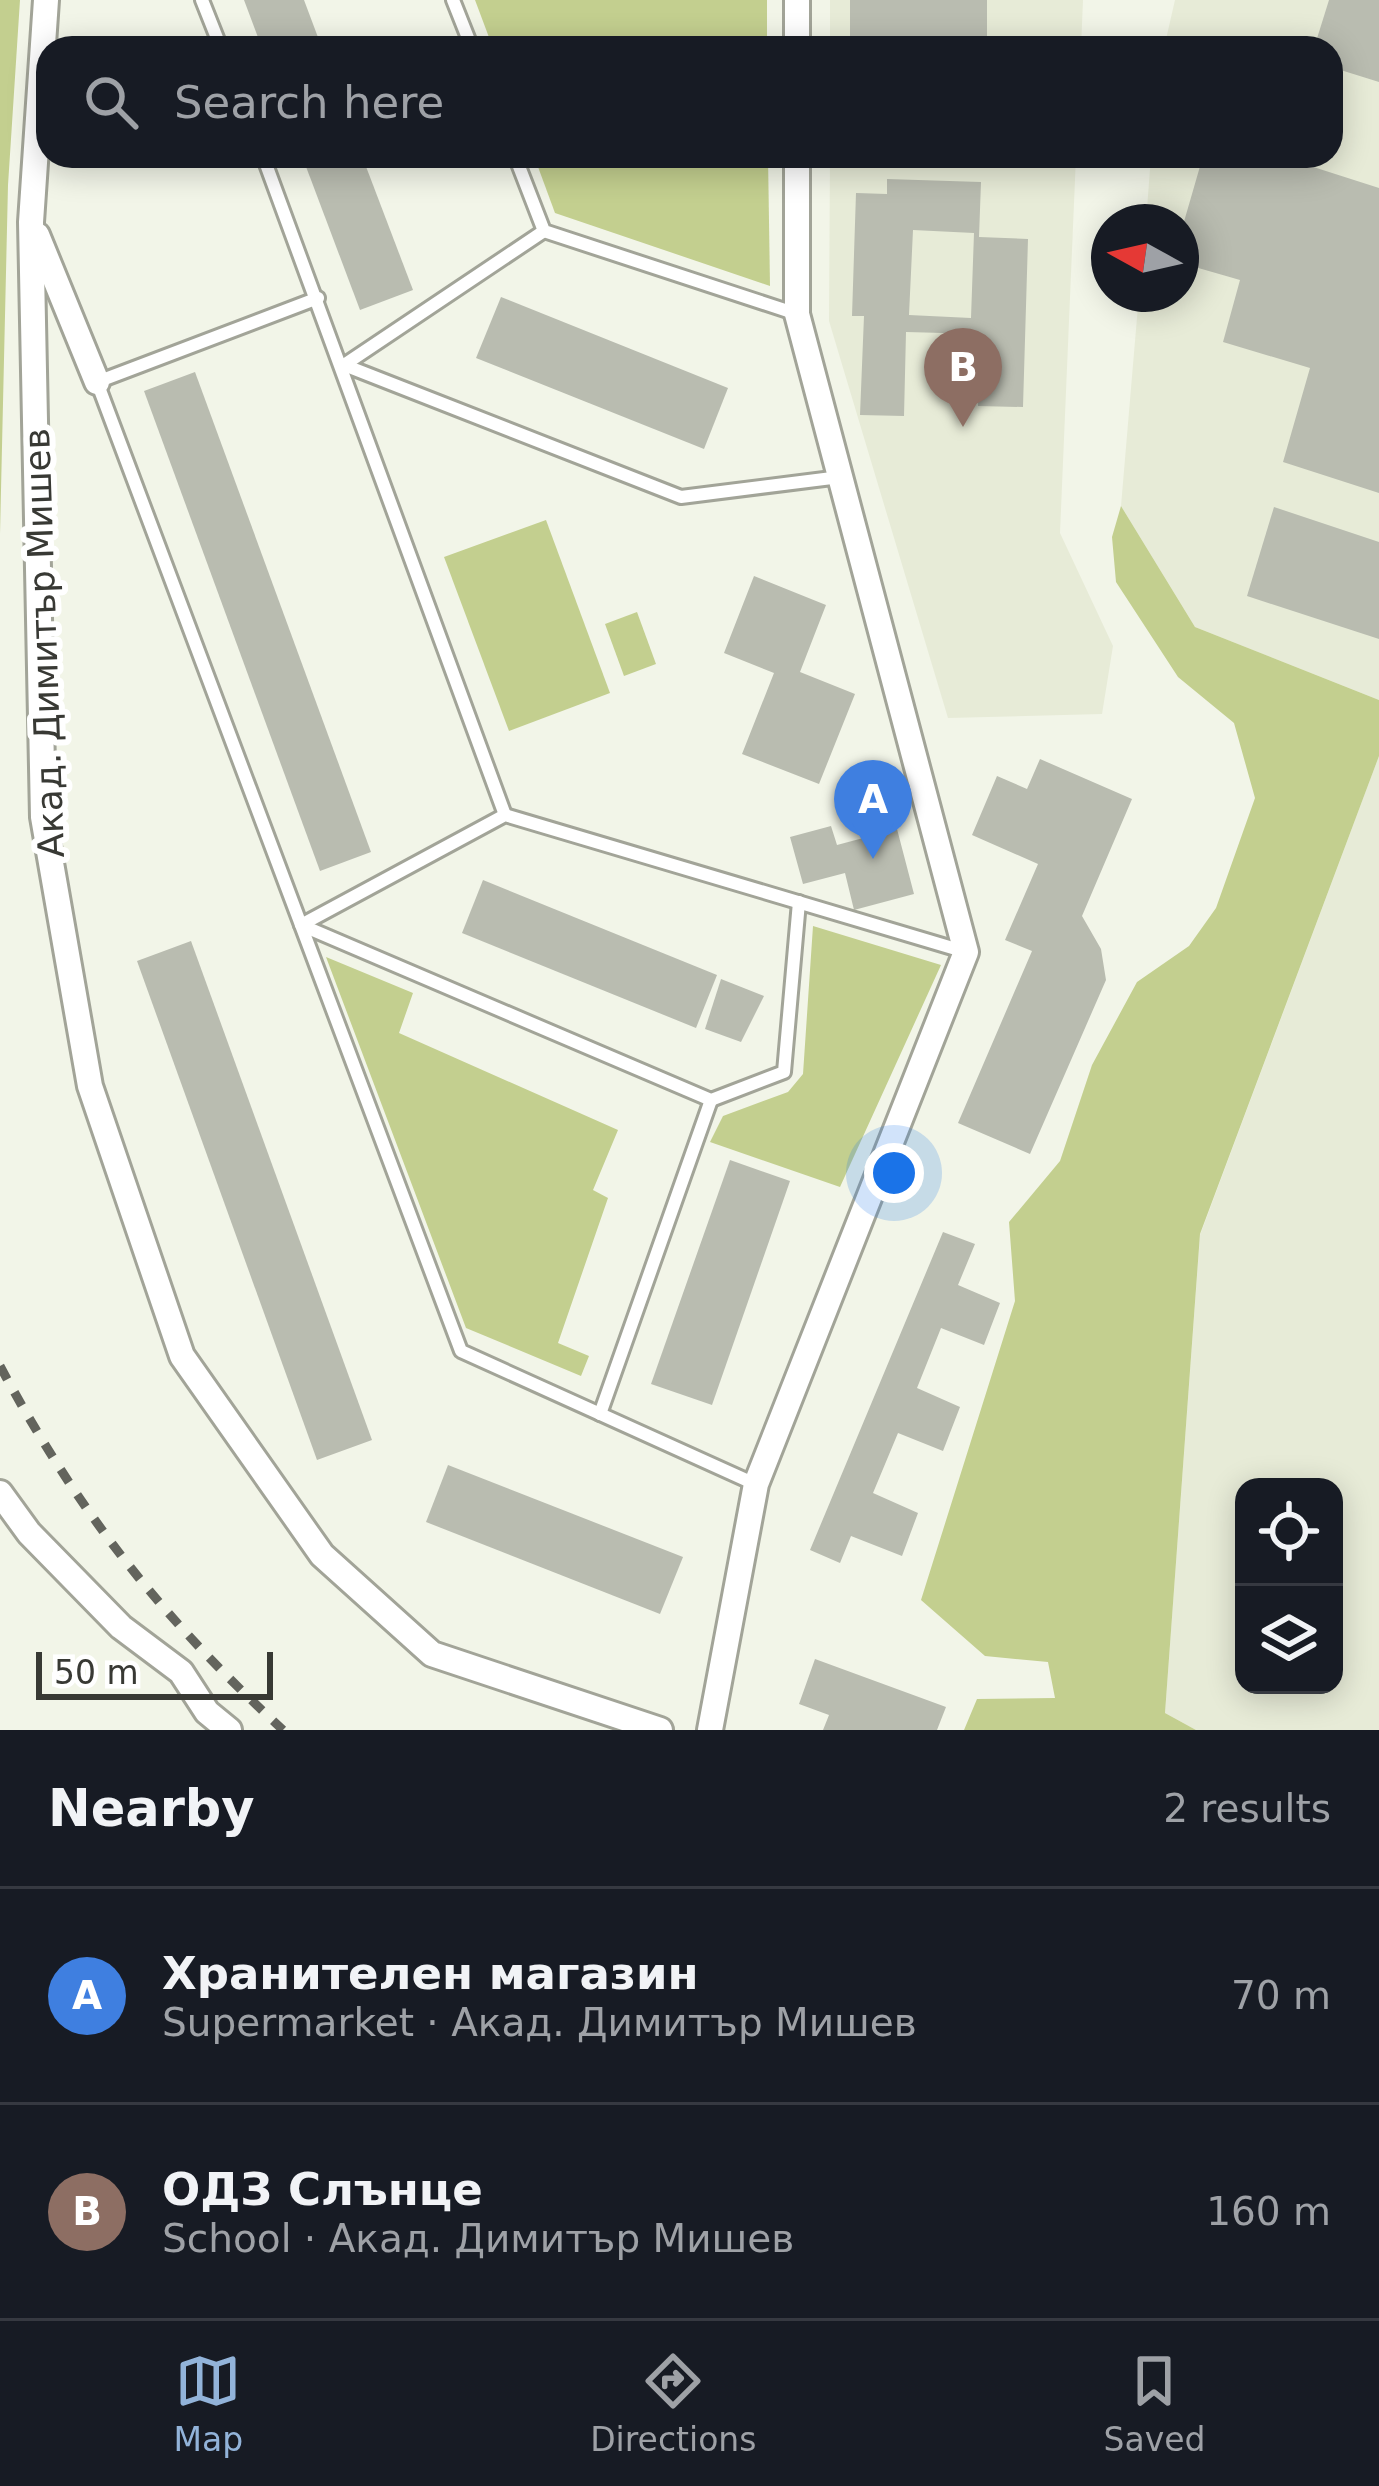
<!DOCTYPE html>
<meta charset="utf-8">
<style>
body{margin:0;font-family:"DejaVu Sans",sans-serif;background:#20242c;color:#f1f3f6}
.controls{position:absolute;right:36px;bottom:36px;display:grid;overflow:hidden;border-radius:24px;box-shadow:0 6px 30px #0003}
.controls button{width:108px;height:108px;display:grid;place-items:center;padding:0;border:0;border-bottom:3px solid #363941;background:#171b24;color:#f1f3f6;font:60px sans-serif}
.compass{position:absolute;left:1091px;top:204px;width:108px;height:108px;border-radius:50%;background:#171b24;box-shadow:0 6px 30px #0003;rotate:278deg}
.scale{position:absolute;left:36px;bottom:30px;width:237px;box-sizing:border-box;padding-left:12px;border:6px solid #383934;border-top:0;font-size:33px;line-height:42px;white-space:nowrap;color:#383934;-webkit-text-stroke:9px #fff;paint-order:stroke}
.you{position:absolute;left:894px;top:1173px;width:42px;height:42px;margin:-30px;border:9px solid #fff;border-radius:50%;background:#1a73e8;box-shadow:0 0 0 18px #1a73e833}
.badge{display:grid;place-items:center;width:78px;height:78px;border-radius:50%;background:#92b3d9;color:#fff;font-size:39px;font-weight:700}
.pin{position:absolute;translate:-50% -99px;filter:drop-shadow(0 3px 6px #0008)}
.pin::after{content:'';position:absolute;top:63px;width:42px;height:36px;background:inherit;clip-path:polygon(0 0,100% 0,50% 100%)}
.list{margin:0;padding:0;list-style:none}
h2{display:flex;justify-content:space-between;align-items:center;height:156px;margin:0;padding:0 48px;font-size:51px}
h2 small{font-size:39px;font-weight:400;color:#9ea1a6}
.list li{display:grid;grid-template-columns:78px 1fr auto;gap:36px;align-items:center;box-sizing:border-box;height:216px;padding:0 48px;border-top:3px solid #363941}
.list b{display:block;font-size:45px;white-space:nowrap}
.list p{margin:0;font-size:39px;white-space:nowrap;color:#9ea1a6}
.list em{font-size:39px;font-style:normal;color:#9ea1a6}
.icon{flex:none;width:66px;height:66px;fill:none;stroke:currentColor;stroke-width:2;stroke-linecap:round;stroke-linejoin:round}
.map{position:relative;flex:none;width:1379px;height:1730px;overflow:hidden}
.search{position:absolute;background:#171b24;box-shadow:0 6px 30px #0003;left:36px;right:36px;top:36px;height:132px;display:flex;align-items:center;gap:30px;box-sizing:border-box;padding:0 42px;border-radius:36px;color:#9ea1a6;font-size:45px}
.sheet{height:588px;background:#171b24}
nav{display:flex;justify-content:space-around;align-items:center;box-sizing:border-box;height:168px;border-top:3px solid #363941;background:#171b24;font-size:33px;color:#9ea1a6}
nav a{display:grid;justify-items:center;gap:6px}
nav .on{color:#92b3d9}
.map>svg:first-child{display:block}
.built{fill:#e7ebd7;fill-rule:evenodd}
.green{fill:#c3cf8f}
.building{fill:#b9bcb0;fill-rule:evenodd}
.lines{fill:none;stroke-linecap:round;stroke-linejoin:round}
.lane-casing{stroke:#a2a498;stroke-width:18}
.street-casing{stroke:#a2a498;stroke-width:30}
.lane{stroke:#fff;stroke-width:12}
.street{stroke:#fff;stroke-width:24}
.rail{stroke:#63645d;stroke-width:9;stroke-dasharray:15 15;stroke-linecap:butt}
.labels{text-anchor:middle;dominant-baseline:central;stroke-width:12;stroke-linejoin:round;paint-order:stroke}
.street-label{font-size:36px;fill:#383934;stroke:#fff}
</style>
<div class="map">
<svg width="1379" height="1730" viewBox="0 0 1379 1730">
<rect width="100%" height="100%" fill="#f2f5e8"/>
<!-- built -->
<g class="built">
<path d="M830 0H1083L1081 48H830Z"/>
<path d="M1175 0H1379V700L1195 627 1121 506 1139 294H1181V222H1146L1151 156H1331V48H1164Z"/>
<path d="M830 156H1076L1060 533 1113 646 1102 714 948 718 829 321Z"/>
<path d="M1379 756V1730H1196L1165 1713 1200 1235ZM1244 1487H1334V1685H1244Z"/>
</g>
<!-- green -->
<g class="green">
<path d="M0 0H20L8 185 0 534Z"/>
<path d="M475 0H767V48H493Z"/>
<path d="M534 156H768L770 286 555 213Z"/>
<path d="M1121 506 1195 627 1379 700V756L1200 1234 1165 1713 1196 1730H964L977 1699 1055 1698 1048 1662 985 1656 921 1600 1015 1301 1009 1222 1060 1161 1092 1065 1137 982 1189 946 1216 908 1255 798 1234 723 1178 677 1116 582 1112 537Z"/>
<path d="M546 520 610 693 509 731 444 557Z"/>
<path d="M637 612 656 664 624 676 605 624Z"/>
<path d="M813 926 941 965 840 1187 710 1142 723 1116 788 1092 803 1074Z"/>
<path d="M326 957 413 993 399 1033 618 1130 593 1190 608 1198 558 1343 589 1356 581 1376 466 1328Z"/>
</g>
<!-- building -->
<g class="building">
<path d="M244 0H304L322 48H262Z"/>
<path d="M850 0H987V48L850 44Z"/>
<path d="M1329 0H1379V82L1331 67V48H1314Z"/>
<path d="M302 156H362L413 290 360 310Z"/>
<path d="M1203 156H1279L1379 188V493L1283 462 1310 368 1223 342 1240 280 1181 263V232Z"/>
<path d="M887 179 981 182 979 237 1028 239 1023 407 978 406 981 334 906 332 904 416 860 415 864 316H852L856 193 887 194ZM913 230 974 233 971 318 909 315Z"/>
<path d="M501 297 728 388 704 449 476 358Z"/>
<path d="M195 372 371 852 320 871 144 391Z"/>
<path d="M1274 507 1379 542V639L1247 596Z"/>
<path d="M754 576 826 605 800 672 855 694 819 784 742 754 774 673 724 653Z"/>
<path d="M1040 759 1132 799 1082 916 1101 949 1106 980 1030 1154 958 1123 1032 951 1005 940 1038 864 972 835 997 776 1027 789Z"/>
<path d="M831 826 837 845 897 829 914 894 854 910 845 873 803 884 790 837Z"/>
<path d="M483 880 717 975 696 1028 462 933Z"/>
<path d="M191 941 372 1440 317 1460 137 961Z"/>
<path d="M721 979 764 996 741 1042 705 1029Z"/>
<path d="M730 1160 790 1181 712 1405 651 1384Z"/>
<path d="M943 1232 975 1244 958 1285 1000 1303 984 1345 941 1328 917 1388 960 1407 943 1451 898 1433 873 1493 918 1513 902 1556 851 1536 840 1563 810 1550Z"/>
<path d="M448 1465 683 1557 660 1614 426 1522Z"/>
<path d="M815 1659 946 1707 937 1730H823L829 1715 799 1704Z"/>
</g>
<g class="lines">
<!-- lane casing -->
<g class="lane-casing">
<g id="lane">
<path d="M202 0 221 48"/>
<path d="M453 0 472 48"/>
<path d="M263 156 505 815"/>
<path d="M515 156 544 231 797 314"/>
<path d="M318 298 97 382 301 925 711 1100 784 1072 799 902"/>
<path d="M344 365 681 497 840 477"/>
<path d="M344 365 544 231"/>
<path d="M600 1414 711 1100"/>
<path d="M755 1484 461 1351 301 925 505 815 966 952"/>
</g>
</g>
<!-- street casing -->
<g class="street-casing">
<g id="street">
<path d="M46 0 31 222 43 817 90 1086 182 1356 322 1555 432 1654 660 1730"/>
<path d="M797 48V0"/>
<path d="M37 235 97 382"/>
<path d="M0 1493 29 1533 121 1627 181 1672 207 1712 229 1730"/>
<path d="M710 1730 756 1484 966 952 797 314V156"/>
</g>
</g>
<!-- lane -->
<use href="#lane" class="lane"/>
<!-- street -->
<use href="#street" class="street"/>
<!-- rail -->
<path class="rail" d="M0 1366C79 1513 160 1616 283 1730"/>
</g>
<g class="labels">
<!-- street labels -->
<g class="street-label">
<text transform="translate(44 643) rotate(-92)">Акад. Димитър Мишев</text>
</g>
</g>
</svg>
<div class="controls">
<button><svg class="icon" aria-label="locate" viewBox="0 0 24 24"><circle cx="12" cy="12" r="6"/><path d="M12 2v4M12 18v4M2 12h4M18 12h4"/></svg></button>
<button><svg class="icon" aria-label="layers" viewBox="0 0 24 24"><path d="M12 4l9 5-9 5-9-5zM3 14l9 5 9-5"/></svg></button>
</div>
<svg class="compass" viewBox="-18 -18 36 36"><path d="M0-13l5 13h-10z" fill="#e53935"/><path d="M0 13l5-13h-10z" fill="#9ea1a6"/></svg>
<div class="scale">50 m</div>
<div class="you"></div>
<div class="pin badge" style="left:873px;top:859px;background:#3f7fe0">A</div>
<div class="pin badge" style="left:963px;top:427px;background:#8d6e63">B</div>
<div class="search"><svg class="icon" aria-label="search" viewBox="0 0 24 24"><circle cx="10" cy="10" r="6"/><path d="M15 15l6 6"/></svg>Search here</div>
</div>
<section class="sheet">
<h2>Nearby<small>2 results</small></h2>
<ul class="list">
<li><span class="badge" style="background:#3f7fe0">A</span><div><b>Хранителен магазин</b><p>Supermarket · Акад. Димитър Мишев</p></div><em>70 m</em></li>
<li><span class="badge" style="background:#8d6e63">B</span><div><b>ОДЗ Слънце</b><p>School · Акад. Димитър Мишев</p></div><em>160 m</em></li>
</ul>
</section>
<nav>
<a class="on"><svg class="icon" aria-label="map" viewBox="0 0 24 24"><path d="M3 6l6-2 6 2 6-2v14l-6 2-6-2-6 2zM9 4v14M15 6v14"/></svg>Map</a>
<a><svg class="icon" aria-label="directions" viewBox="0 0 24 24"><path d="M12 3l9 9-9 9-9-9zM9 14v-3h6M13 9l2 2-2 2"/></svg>Directions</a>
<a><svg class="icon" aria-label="saved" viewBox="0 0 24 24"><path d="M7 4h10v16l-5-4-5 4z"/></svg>Saved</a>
</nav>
